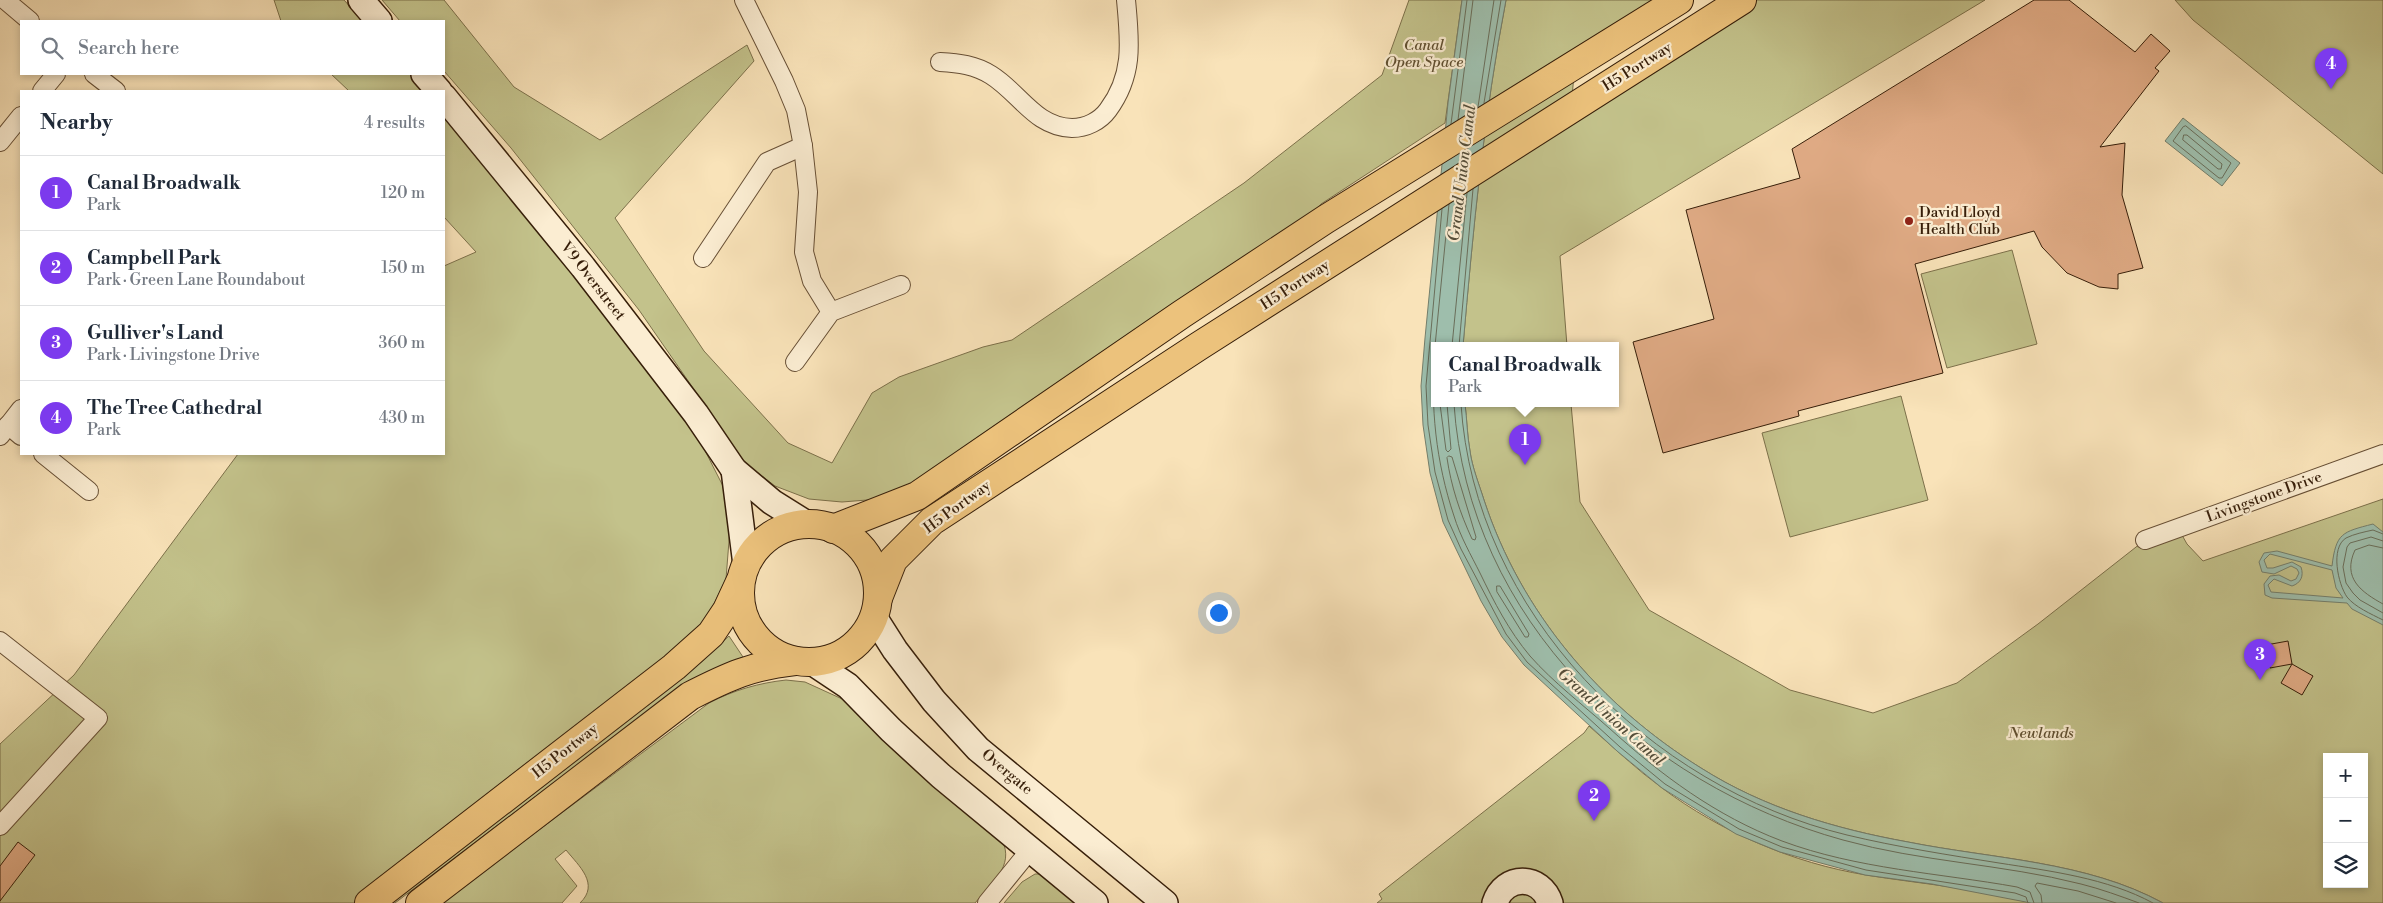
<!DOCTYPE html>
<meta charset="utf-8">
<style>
body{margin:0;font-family:"Libre Bodoni",serif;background:#f2f2f3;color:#1f2937}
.controls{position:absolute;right:15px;bottom:15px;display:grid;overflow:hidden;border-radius:0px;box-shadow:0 2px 8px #0003}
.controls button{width:45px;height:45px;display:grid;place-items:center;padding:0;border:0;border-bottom:1px solid #e0e1e3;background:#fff;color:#1f2937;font:25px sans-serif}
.you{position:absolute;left:1218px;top:612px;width:18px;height:18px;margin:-12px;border:4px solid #fff;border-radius:50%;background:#1a73e8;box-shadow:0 0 0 8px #1a73e833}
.badge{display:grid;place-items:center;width:32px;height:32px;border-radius:50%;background:#7c3aed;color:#fff;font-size:16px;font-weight:700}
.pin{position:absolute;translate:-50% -41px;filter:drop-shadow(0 1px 2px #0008)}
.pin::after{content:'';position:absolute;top:26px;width:18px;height:15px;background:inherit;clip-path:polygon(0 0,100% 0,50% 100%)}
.popup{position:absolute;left:1431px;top:342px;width:188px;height:65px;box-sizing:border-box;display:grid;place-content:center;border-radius:0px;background:#fff;filter:drop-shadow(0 1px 4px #0005);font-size:16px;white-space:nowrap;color:#747a83}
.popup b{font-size:19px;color:#1f2937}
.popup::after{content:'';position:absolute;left:50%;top:100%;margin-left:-10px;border:10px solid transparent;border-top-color:#fff}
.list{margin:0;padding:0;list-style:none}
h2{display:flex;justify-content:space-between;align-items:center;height:65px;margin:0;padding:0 20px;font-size:21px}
h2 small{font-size:16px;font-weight:400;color:#747a83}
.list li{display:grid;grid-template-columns:32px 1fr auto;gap:15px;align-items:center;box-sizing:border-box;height:75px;padding:0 20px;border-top:1px solid #e0e1e3}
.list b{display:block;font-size:19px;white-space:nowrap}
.list p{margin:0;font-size:16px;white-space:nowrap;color:#747a83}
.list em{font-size:16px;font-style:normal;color:#747a83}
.icon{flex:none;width:28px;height:28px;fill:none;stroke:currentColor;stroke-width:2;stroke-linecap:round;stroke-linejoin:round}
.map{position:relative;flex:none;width:2383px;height:903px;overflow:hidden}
.search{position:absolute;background:#fff;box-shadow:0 2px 8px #0003;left:20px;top:20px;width:425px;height:55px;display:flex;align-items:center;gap:12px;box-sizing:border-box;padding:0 18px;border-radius:0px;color:#747a83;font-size:19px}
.panel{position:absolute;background:#fff;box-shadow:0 2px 8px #0003;left:20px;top:90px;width:425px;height:365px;border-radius:0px}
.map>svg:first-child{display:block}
.green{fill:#c3c28b;stroke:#7c704a;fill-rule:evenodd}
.water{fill:#9ebeac;stroke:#747e6b;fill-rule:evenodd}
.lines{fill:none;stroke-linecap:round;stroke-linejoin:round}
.shore{stroke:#6a6e5a;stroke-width:1}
.building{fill:#e0ab85;stroke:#361e09}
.street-casing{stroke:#674f35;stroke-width:20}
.secondary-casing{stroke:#361e09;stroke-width:28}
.primary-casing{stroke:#361e09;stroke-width:30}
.street{stroke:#fbedd2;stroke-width:18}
.secondary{stroke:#fbedd2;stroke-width:25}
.primary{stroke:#ecc27c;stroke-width:28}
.poi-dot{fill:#8f2418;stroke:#fbedd2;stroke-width:2}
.labels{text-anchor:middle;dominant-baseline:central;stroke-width:4.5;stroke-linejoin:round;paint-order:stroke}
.park-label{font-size:15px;font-style:italic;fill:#604f30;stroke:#fbedd2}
.street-label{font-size:15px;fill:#361e09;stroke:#fbedd2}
.poi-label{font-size:15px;fill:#361e09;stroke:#fbedd2;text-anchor:start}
.water-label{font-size:16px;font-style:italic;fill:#554e3a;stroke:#fbedd2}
</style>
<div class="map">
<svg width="2383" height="903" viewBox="0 0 2383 903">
<rect width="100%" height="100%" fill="#f9e3b9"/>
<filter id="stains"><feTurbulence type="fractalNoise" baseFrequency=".004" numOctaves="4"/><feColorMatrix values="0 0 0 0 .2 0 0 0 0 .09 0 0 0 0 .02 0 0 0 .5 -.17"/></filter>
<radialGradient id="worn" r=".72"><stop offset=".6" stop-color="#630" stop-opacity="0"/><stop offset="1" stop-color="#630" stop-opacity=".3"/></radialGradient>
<!-- green -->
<g class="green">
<path d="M274 0H344L363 21H281Z"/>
<path d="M382 0H444L514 87 600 140 747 45 754 61 615 218 704 351 788 443 832 463 872 393 899 377 983 347 1012 340 1244 183 1382 75 1409 0H1462L1445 123 1321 204 1285 246 917 496 842 502 809 499 775 486 745 463 639 310 511 148 444 71V21H400Z"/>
<path d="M1506 0H1679L1575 64 1571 108 1742 0H1985L1560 256 1567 346H1463C1473 230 1484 114 1506 0Z"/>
<path d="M2175 0H2383V174L2193 20Z"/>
<path d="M331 74H410L426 91H349Z"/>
<path d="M444 111 496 169 696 433 723 486 730 528 726 579 713 606 674 667 369 903H0V744L74 675 238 454H444V266L476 252 444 217Z"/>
<path d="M2012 250 2037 344 1947 368 1921 274Z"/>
<path d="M1901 396 1928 500 1790 537 1762 433Z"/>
<path d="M1465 404H1571L1580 502 1649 610 1790 690 1873 713 1957 683 2038 624 2145 540 2178 528 2187 544 2203 561 2383 499V903H2163C2086 861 1993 859 1908 842 1836 829 1764 808 1701 768 1601 706 1521 613 1484 500 1479 484 1472 467 1470 451 1467 435 1467 419 1465 404ZM2327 757H2364V884H2327Z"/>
<path d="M729 636 743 657 706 673 532 799 395 903H377L552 770 699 664Z"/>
<path d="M786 680 805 682 851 703 1002 840C1015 866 991 884 975 903H580C600 884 579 866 566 850L555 859 577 886 562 903H441L709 703C734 690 759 683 786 680Z"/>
<path d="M1589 726C1613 747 1636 769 1662 788 1721 832 1793 863 1866 875 1921 884 1977 888 2031 903H1377L1382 899 1379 894 1584 733Z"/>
<path d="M1035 874H1042L1083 903H1004L1022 882Z"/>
</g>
<!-- water -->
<g class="water">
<path d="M1462 0H1506C1484 114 1473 230 1463 346H1435V404H1465C1467 419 1467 435 1470 451 1472 467 1479 484 1484 500 1521 613 1601 706 1701 768 1764 808 1836 829 1908 842 1993 859 2086 861 2163 903H2031L1932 884 1865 875 1780 852 1736 834 1662 788 1617 751 1524 665 1502 637 1481 601 1443 522 1430 473 1423 425 1421 386 1425 338 1448 103Z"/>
<path d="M2183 118 2240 163 2222 186 2165 141Z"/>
<path d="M2373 524 2383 532V625L2352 609 2347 603 2272 598 2265 595 2264 584 2270 576 2279 575 2291 581 2296 579 2299 573 2297 569 2291 566 2274 574 2262 572 2259 562 2264 553 2277 551 2332 566C2336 533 2342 532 2373 524ZM2270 554 2332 570 2336 588 2343 598 2271 592 2268 585 2274 579 2292 586C2301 583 2304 576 2301 567L2292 562 2273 568H2267L2264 560Z"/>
</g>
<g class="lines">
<!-- shore -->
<g class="shore">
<path d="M1484 103 1501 0"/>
<path d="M1478 107 1494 0"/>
<path d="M1458 120 1473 0"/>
<path d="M1451 124 1467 0"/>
<path d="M2186 126 2231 163 2222 178H2219L2173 141 2183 127Z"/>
<path d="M2184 135H2187L2222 164 2221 169H2218L2183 140Z"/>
<path d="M1442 209 1426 386 1428 425 1435 472 1448 520 1461 549 1506 634 1527 662 1620 747 1665 784 1739 829 1782 847 1866 870 2015 893 2026 897 2028 903"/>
<path d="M1435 346 1449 204"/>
<path d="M1452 346 1467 193"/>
<path d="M1459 346 1473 189"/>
<path d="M1435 350C1430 407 1436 462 1454 516 1460 536 1471 555 1480 573 1494 602 1509 631 1530 656 1553 682 1583 705 1609 728 1661 775 1716 816 1782 841 1857 869 1939 873 2017 887L2030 892 2034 903"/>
<path d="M1440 404 1446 450 1448 452 1451 449 1447 404"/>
<path d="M1454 404C1468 619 1643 785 1843 840 1921 862 2003 864 2081 884 2101 889 2120 896 2139 903"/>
<path d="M1461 404C1474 612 1649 787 1847 835 1897 847 1949 855 1999 863 2050 871 2107 878 2153 903"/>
<path d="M1449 456 1452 457 1476 537 1475 540 1472 539C1460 513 1451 486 1447 458Z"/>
<path d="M2383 534 2373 530C2364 532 2354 534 2346 538 2330 548 2338 584 2347 597 2355 607 2371 614 2383 620"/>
<path d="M2383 541 2371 537 2350 543 2347 547 2343 567 2346 583 2353 593 2360 600 2383 613"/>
<path d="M2383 548 2369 545 2355 550C2342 578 2361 592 2383 604"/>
<path d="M1497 586H1500L1529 634 1528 637H1525L1497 592Z"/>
<path d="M2042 903 2041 895 2035 886 2037 883 2078 891 2116 903"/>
</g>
</g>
<!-- building -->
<g class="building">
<path d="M2034 0H2069L2135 52 2151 34 2170 51 2155 68 2159 71 2100 147 2125 143 2122 195 2143 268 2118 274V289L2099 287 2067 273 2042 247 2034 231 1915 264 1943 373 1798 411 1799 416 1663 453 1633 342 1714 319 1686 210 1800 178 1792 149Z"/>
<path d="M2288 641 2292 664 2270 668 2266 645Z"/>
<path d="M2292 664 2313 676 2302 695 2281 683Z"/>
<path d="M18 842 35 855 0 901V866Z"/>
</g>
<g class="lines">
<!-- street casing -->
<g class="street-casing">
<g id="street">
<path d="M5 0 30 21"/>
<path d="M744 0 784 81 796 110 803 146 808 192 804 252 812 281 831 312"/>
<path d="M940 62C959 63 975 65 991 75 1020 93 1035 127 1072 128 1086 128 1100 121 1108 110 1134 75 1130 42 1126 0"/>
<path d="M94 74 116 91"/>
<path d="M42 91 56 74"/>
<path d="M0 142 21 116"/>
<path d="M703 258 767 162 803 146"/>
<path d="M795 362 831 312 901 285"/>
<path d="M8 425 21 436"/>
<path d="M0 436 21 409"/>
<path d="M43 454 89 491"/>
<path d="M2145 540 2383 454"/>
<path d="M0 641 98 718 0 826"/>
<path d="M987 903 1030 850"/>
</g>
</g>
<!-- secondary casing -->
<g class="secondary-casing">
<g id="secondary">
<path d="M361 0 379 21"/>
<path d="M424 74 439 91"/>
<path d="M444 97 583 267 696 414 734 470 772 502 807 524"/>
<path d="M734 470 746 565"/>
<path d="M874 617 895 650 934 701 978 749 1165 903"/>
<path d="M812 662 848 686 891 730 941 776 1095 903"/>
<path d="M1495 903C1504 874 1541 874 1550 903"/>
</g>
</g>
<!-- primary casing -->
<g class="primary-casing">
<g id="primary">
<circle cx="809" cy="593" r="69"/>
<path d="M833 529 917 496 1182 314 1326 219 1679 0"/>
<path d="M878 598 893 560 932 521 1199 346 1742 0"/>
<path d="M369 903 674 667 711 634 727 610 740 582"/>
<path d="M420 903 690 696C729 676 751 666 795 661"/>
</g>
</g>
<!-- street -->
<use href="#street" class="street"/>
<!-- secondary -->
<use href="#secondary" class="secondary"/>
<!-- primary -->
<use href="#primary" class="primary"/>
</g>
<!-- markers -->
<circle class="poi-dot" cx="1909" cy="221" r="5"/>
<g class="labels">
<!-- park labels -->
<g class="park-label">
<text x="1424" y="45">Canal<tspan x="1424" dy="17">Open Space</tspan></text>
<text x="2041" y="733">Newlands</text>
</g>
<!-- street labels -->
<g class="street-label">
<text transform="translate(1637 67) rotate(-32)">H5 Portway</text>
<text transform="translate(593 281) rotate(52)">V9 Overstreet</text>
<text transform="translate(1295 285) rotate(-33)">H5 Portway</text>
<text transform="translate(2264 497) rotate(-20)">Livingstone Drive</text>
<text transform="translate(957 507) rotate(-36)">H5 Portway</text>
<text transform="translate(565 751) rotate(-38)">H5 Portway</text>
<text transform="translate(1007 772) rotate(40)">Overgate</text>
</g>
<!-- poi labels -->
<g class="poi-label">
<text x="1919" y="212">David Lloyd<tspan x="1919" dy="17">Health Club</tspan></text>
</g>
<!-- water labels -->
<g class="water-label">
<text transform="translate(1462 173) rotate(-83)">Grand Union Canal</text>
<text transform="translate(1611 717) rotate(42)">Grand Union Canal</text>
</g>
</g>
<rect width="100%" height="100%" filter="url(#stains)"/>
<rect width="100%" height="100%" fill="url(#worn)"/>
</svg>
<div class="controls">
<button>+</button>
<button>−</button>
<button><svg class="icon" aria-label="layers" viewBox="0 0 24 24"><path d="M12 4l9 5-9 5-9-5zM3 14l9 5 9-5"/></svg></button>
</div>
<div class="you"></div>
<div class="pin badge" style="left:1525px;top:465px">1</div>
<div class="popup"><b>Canal Broadwalk</b>Park</div>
<div class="pin badge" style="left:1594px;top:821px">2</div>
<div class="pin badge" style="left:2260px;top:680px">3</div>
<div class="pin badge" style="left:2331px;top:89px">4</div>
<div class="search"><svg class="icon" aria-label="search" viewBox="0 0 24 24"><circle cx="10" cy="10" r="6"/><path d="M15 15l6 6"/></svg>Search here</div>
<section class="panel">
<h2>Nearby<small>4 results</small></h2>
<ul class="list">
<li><span class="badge">1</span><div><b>Canal Broadwalk</b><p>Park</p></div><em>120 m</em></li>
<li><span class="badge">2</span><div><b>Campbell Park</b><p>Park · Green Lane Roundabout</p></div><em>150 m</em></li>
<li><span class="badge">3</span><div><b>Gulliver's Land</b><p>Park · Livingstone Drive</p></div><em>360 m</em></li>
<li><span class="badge">4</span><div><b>The Tree Cathedral</b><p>Park</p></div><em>430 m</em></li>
</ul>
</section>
</div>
